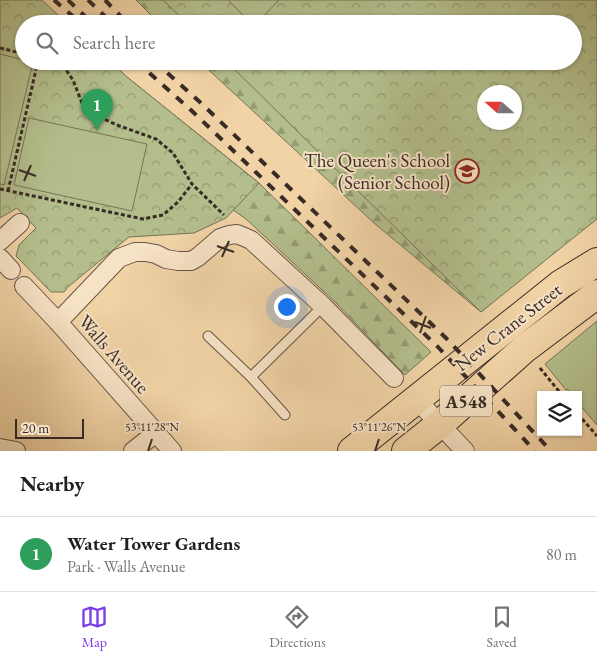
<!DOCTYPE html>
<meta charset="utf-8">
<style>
body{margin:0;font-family:"EB Garamond",serif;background:#f2f2f2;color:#202124}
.controls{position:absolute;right:15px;bottom:15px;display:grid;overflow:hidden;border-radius:0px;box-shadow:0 1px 4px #0004}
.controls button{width:45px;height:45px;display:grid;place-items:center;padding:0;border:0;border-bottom:1px solid #e0e0e0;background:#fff;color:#202124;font:25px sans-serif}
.compass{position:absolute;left:477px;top:85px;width:45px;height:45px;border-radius:50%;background:#fff;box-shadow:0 1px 4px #0004;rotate:291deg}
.scale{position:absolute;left:15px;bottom:12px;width:69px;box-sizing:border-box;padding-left:5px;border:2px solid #382b26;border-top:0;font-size:14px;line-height:18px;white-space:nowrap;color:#382b26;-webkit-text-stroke:4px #f6e2c5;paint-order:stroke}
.you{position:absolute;left:286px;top:306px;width:18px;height:18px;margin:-12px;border:4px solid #fff;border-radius:50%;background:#1a73e8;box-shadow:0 0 0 8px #1a73e833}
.badge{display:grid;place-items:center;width:32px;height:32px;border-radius:50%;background:#7c3aed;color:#fff;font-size:16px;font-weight:700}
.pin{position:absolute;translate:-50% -41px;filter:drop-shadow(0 1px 2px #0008)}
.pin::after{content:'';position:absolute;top:26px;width:18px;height:15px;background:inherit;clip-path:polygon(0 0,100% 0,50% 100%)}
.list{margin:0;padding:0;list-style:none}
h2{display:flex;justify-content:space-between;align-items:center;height:65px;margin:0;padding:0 20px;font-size:21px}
h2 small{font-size:16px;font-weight:400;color:#757577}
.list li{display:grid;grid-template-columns:32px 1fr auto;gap:15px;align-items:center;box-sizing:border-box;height:75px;padding:0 20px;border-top:1px solid #e0e0e0}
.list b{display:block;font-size:19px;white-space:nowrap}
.list p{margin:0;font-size:16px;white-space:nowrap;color:#757577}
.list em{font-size:16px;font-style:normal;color:#757577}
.icon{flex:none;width:28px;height:28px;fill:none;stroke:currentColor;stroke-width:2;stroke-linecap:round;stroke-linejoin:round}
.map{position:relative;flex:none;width:597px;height:451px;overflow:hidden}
.search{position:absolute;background:#fff;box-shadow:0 1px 4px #0004;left:15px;right:15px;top:15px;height:55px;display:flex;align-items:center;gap:12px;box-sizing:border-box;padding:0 18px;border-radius:28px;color:#757577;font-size:19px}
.sheet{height:140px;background:#fff}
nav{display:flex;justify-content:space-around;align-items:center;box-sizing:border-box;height:70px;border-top:1px solid #e0e0e0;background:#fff;font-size:14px;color:#757577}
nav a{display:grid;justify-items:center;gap:2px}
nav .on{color:#7c3aed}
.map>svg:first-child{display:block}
.forest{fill:url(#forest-firs);stroke:#767459}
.park{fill:url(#park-crowns);stroke:#767459;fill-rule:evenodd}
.pitch{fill:#b3be8c;stroke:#767459}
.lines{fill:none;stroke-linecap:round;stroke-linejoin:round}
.service-casing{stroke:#665546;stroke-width:11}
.minor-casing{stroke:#665546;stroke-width:20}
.primary-casing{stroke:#382b26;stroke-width:30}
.path{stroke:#382b26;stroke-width:3;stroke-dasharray:4 2.5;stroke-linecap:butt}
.service{stroke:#f6e2c5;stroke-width:9}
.minor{stroke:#f6e2c5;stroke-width:18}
.primary{stroke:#f1d3a6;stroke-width:28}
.rail{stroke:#382b26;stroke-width:4;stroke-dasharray:9 9;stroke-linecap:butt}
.ticks{fill:none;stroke:#382b26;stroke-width:2}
.labels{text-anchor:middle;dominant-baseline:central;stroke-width:4;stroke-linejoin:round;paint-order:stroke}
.shield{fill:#f6e2c5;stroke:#716256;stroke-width:1}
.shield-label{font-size:18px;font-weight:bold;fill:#382b26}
.poi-label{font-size:19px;fill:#382b26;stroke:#f6e2c5;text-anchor:end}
.street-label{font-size:19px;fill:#382b26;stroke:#f6e2c5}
.ticks-label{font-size:12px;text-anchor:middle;fill:#382b26;stroke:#f6e2c5;stroke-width:4;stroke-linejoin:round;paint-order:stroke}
</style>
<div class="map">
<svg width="597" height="451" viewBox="0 0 597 451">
<defs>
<pattern id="forest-firs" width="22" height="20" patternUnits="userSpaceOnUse" patternTransform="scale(1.25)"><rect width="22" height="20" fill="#b3be8c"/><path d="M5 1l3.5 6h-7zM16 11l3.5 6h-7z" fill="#939b72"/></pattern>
<pattern id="park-crowns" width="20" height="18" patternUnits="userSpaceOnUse" patternTransform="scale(1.25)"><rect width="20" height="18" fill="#b3be8c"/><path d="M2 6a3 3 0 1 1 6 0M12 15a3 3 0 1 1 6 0" fill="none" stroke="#939b72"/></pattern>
</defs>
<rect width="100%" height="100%" fill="#f1d3a6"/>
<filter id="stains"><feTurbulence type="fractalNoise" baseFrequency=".004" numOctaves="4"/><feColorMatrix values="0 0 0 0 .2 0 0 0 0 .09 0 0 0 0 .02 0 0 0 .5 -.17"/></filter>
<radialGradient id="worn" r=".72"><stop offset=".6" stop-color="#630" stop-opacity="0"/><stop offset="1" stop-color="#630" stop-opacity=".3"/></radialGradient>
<!-- forest -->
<g class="forest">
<path d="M136 0H214L239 24H160Z"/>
<path d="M110 61 127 77 259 183 431 352 405 375 335 302 246 219 233 210Z"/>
<path d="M199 61H278L499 297 481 312 374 223Z"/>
</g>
<!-- park -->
<g class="park">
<path d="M0 0H42L68 24H24V61H110L127 77 259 183 226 218 194 233 129 237 68 287 64 292H51L16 256 19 245 36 228 17 208 0 218Z"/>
<path d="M163 0H597V219L481 312 226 61H573V24H188ZM484 92H514V122H484Z"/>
</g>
<!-- pitch -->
<g class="pitch">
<path d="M228 0H279L256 24H252Z"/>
<path d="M0 54 24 60V61L33 62 4 185 0 184Z"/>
<path d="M29 118 147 144 132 211 14 185Z"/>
<path d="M597 321V425L578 403V395H572L567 389 566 390 545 364Z"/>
</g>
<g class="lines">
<!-- service casing -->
<g class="service-casing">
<g id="service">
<path d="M208 336 251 377 323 306"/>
<path d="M251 377 285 415"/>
</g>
</g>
<!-- minor casing -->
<g class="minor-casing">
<g id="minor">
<path d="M0 241 20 223"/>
<path d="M0 258 11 270"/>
<path d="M24 286 58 322 172 451"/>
<path d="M58 322 119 258 135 252H145L156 254 166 259 178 261H191L198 257 220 238 229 235 237 234 251 240 323 306 394 378"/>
<path d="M416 399 465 451"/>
<path d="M0 448 16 451"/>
<path d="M133 451 156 433"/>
</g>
</g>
<!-- primary casing -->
<g class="primary-casing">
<g id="primary">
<path d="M352 451 561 284 597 262"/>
<path d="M406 451 440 424 524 349 597 294"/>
</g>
</g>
<!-- path -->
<g class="path">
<path d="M0 48 24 54"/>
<path d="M50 61 64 67 73 80 82 103 95 115 117 125 156 139 173 153 192 184 224 215"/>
<path d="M0 189 143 219 163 215 178 202 192 184"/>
<path d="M8 191 38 61"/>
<path d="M540 368 562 395"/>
<path d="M578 414 597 436"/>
</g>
<!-- service -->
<use href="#service" class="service"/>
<!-- minor -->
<use href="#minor" class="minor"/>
<!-- primary -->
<use href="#primary" class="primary"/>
<!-- rail -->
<g class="rail">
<path d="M54 0 82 24"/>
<path d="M68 0 93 24"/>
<path d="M88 0 113 24"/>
<path d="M105 0 128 24"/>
<path d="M136 61 192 111 438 347 535 451"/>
<path d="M154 61 201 103 447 339 551 451"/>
</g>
</g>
<!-- ticks -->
<path class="ticks" d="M19 170 36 176M24 181 31 165M217 246 234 252M222 257 229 241M415 322 431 328M420 333 426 316M148 451 152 439M375 451 379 439"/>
<!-- icons -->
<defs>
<g id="school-ring" transform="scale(1.25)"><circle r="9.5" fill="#f6e2c5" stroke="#8f2418" stroke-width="1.5"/><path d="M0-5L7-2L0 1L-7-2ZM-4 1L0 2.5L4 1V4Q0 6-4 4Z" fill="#8f2418"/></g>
</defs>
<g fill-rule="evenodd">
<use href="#school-ring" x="467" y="171"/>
</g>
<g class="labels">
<!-- shield labels -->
<rect class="shield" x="440" y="385.5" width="52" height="31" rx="4"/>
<g class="shield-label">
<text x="466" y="401">A548</text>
</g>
<!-- poi labels -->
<g class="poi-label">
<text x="450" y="160">The Queen's School<tspan x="450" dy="22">(Senior School)</tspan></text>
</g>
<!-- street labels -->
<g class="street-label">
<text transform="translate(508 327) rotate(-38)">New Crane Street</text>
<text transform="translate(114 354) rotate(49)">Walls Avenue</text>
</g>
</g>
<g class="ticks-label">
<text x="152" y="431">53°11'28"N</text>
<text x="379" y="431">53°11'26"N</text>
</g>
<rect width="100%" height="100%" filter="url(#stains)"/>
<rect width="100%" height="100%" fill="url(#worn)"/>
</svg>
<div class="controls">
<button><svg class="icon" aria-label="layers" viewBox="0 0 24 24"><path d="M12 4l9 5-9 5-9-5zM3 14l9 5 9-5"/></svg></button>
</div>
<svg class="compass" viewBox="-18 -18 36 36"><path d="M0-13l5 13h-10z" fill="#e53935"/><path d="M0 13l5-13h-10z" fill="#757577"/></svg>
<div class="scale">20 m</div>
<div class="you"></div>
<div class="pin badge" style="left:97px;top:130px;background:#2e9e5b">1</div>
<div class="search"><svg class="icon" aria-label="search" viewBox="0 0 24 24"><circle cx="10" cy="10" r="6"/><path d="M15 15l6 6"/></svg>Search here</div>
</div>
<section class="sheet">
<h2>Nearby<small></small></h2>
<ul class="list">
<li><span class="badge" style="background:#2e9e5b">1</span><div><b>Water Tower Gardens</b><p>Park · Walls Avenue</p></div><em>80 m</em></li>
</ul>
</section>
<nav>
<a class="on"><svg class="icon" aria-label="map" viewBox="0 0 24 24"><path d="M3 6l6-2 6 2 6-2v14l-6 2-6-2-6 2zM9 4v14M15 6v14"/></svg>Map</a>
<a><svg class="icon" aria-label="directions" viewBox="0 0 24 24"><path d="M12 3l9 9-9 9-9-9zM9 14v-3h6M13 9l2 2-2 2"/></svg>Directions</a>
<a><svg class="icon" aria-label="saved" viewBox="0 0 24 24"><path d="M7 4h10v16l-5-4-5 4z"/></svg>Saved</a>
</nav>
